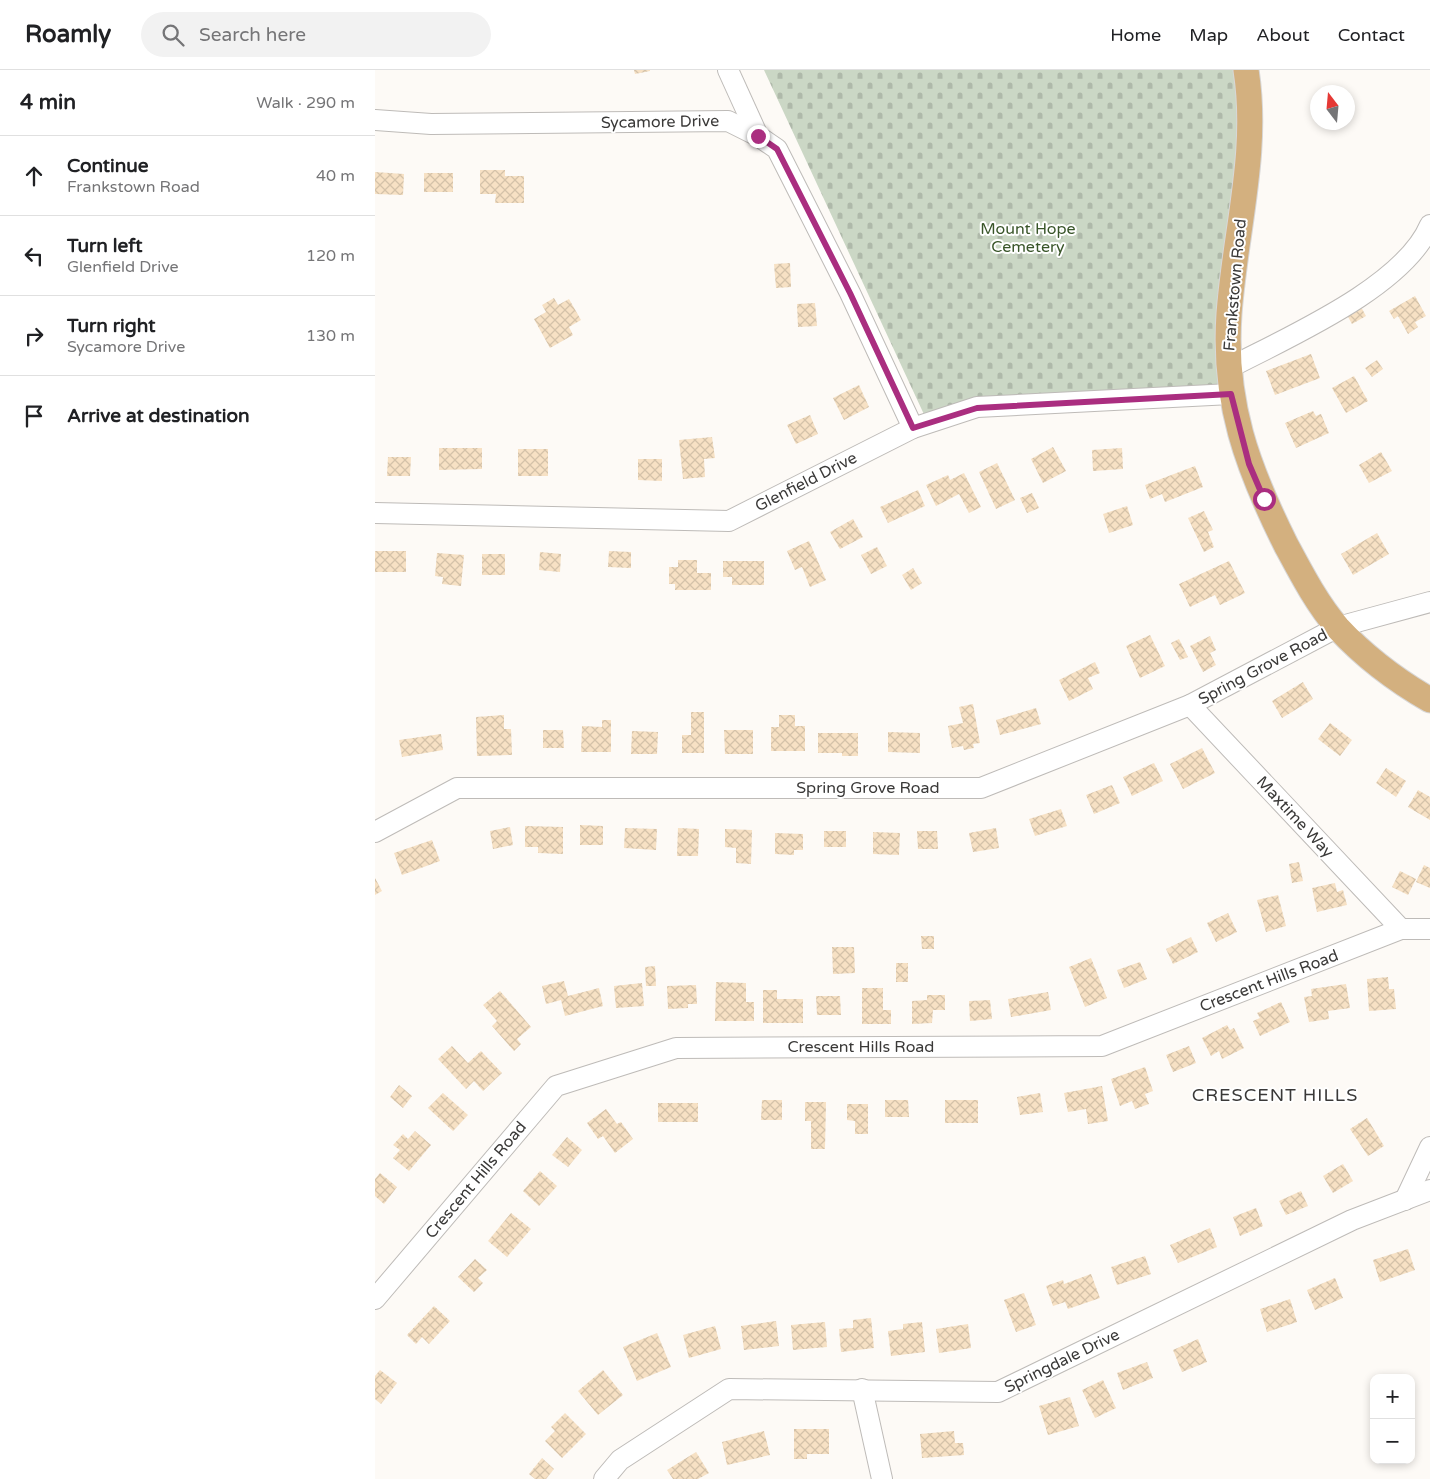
<!DOCTYPE html>
<meta charset="utf-8">
<style>
body{margin:0;font-family:"Varela Round",sans-serif;background:#f2f2f2;color:#202124}
.controls{position:absolute;right:15px;bottom:15px;display:grid;overflow:hidden;border-radius:10px;box-shadow:0 2px 8px #0003}
.controls button{width:45px;height:45px;display:grid;place-items:center;padding:0;border:0;border-bottom:1px solid #e0e0e0;background:#fff;color:#202124;font:25px sans-serif}
.compass{position:absolute;left:935px;top:15px;width:45px;height:45px;border-radius:50%;background:#fff;box-shadow:0 2px 8px #0003;rotate:344deg}
.stop{position:absolute;width:15px;height:15px;margin:-11px;border:4px solid #aa2e80;border-radius:50%;background:#fff}
.stop.end{background:#aa2e80;border-color:#fff;box-shadow:0 1px 5px #0008}
.list{margin:0;padding:0;list-style:none}
h2{display:flex;justify-content:space-between;align-items:center;height:65px;margin:0;padding:0 20px;font-size:21px}
h2 small{font-size:16px;font-weight:400;color:#757577}
.list li{display:grid;grid-template-columns:32px 1fr auto;gap:15px;align-items:center;box-sizing:border-box;height:80px;padding:0 20px;border-top:1px solid #e0e0e0}
.list b{display:block;font-size:19px;white-space:nowrap}
.list p{margin:0;font-size:16px;white-space:nowrap;color:#757577}
.list em{font-size:16px;font-style:normal;color:#757577}
.icon{flex:none;width:28px;height:28px;fill:none;stroke:currentColor;stroke-width:2;stroke-linecap:round;stroke-linejoin:round}
.map{position:relative;flex:none;width:1055px;height:1409px;overflow:hidden}
header{display:flex;align-items:center;gap:30px;box-sizing:border-box;height:70px;padding:0 25px;background:#fff;border-bottom:1px solid #e0e0e0}
header strong{font-size:24px}
nav{display:flex;gap:28px;margin-inline-start:auto;font-size:18px}
.search{width:350px;height:45px;background:#f2f2f2;display:flex;align-items:center;gap:12px;box-sizing:border-box;padding:0 18px;border-radius:28px;color:#757577;font-size:19px}
main{display:flex}
aside{flex:1;background:#fff}
.map>svg:first-child{display:block}
.cemetery{fill:url(#cemetery-stones)}
.building{fill:url(#building-cross-hatch)}
.lines{fill:none;stroke-linecap:round;stroke-linejoin:round}
.minor-casing{stroke:#bebbb8;stroke-width:22}
.major-casing{stroke:#d8d7d7;stroke-width:27}
.minor{stroke:#fff;stroke-width:20}
.major{stroke:#d3b07f;stroke-width:25}
.route{stroke:#aa2e80;stroke-width:6}
.labels{text-anchor:middle;dominant-baseline:central;stroke-width:4;stroke-linejoin:round;paint-order:stroke}
.street-label{font-size:16px;fill:#3a3938;stroke:#fff}
.park-label{font-size:16px;fill:#395529;stroke:#fff}
.neighbourhood-label{font-size:18px;letter-spacing:1px;fill:#3a3938;stroke:#fff}
</style>
<header>
<strong>Roamly</strong>
<div class="search"><svg class="icon" aria-label="search" viewBox="0 0 24 24"><circle cx="10" cy="10" r="6"/><path d="M15 15l6 6"/></svg>Search here</div>
<nav><a>Home</a><a>Map</a><a>About</a><a>Contact</a></nav>
</header>
<main>
<aside>
<h2>4 min<small>Walk · 290 m</small></h2>
<ul class="list">
<li><svg class="icon" aria-label="ahead" viewBox="0 0 24 24"><path d="M12 20V5M6 11l6-6 6 6"/></svg><div><b>Continue</b><p>Frankstown Road</p></div><em>40 m</em></li>
<li><svg class="icon" aria-label="left" viewBox="0 0 24 24"><path d="M17 20v-9H6M10 6l-5 5 5 5"/></svg><div><b>Turn left</b><p>Glenfield Drive</p></div><em>120 m</em></li>
<li><svg class="icon" aria-label="right" viewBox="0 0 24 24"><path d="M7 20v-9h11M14 6l5 5-5 5"/></svg><div><b>Turn right</b><p>Sycamore Drive</p></div><em>130 m</em></li>
<li><svg class="icon" aria-label="arrive" viewBox="0 0 24 24"><path d="M6 21V4h12l-3 4 3 4H6"/></svg><div><b>Arrive at destination</b></div></li>
</ul>
</aside>
<div class="map">
<svg width="1055" height="1409" viewBox="0 0 1055 1409">
<defs>
<pattern id="cemetery-stones" width="16" height="16" patternUnits="userSpaceOnUse" patternTransform="scale(1.25)"><rect width="16" height="16" fill="#cbd7c5"/><path d="M2 7V4a2 2 0 0 1 4 0v3zM10 15v-3a2 2 0 0 1 4 0v3z" fill="#afb9aa"/></pattern>
<pattern id="building-cross-hatch" width="8" height="8" patternUnits="userSpaceOnUse" patternTransform="scale(1.25)"><rect width="8" height="8" fill="#f7e1c4"/><path d="M0 0l8 8M0 8l8-8" fill="none" stroke="#d4c2a9"/></pattern>
</defs>
<rect width="100%" height="100%" fill="#fdfaf6"/>
<!-- cemetery -->
<path class="cemetery" d="M389 0H871L856 324 652 336 553 353Z"/>
<!-- building -->
<g class="building">
<path d="M259 0H275V1L260 4Z"/>
<path d="M105 100H130V106H149V133H120L121 124H105Z"/>
<path d="M0 102 29 104 28 125 0 124Z"/>
<rect x="49" y="103" width="29" height="19"/>
<path d="M415 193 416 217 401 218 399 194Z"/>
<path d="M1040 226 1051 246 1040 252 1043 257 1033 264 1023 246 1019 249 1014 241Z"/>
<path d="M179 228 183 235 194 229 206 250 194 257 198 265 175 278 159 249 171 242 167 235Z"/>
<path d="M440 233 442 256 423 257 422 234Z"/>
<path d="M986 237 991 246 977 254 972 245Z"/>
<path d="M936 284 945 308 900 325 891 301Z"/>
<path d="M1002 290 1008 299 997 307 990 298Z"/>
<path d="M979 306 993 331 971 343 957 318Z"/>
<path d="M484 315 494 337 469 350 458 328Z"/>
<path d="M938 341 941 346 946 344 954 363 921 378 910 353Z"/>
<path d="M435 345 443 364 421 374 412 355Z"/>
<path d="M337 367 340 388 329 389 330 407 308 409 304 370Z"/>
<path d="M678 377 691 401 668 413 656 389Z"/>
<path d="M64 378H107V399L64 400Z"/>
<path d="M747 378 748 399 718 401 717 380Z"/>
<rect x="143" y="379" width="30" height="27"/>
<path d="M1006 382 1017 401 994 413 984 395Z"/>
<path d="M13 387H36L35 406H12Z"/>
<path d="M263 389H287V411L263 410Z"/>
<path d="M622 393 640 430 621 439 604 402Z"/>
<path d="M820 396 828 417 790 432 787 424 775 429 770 415Z"/>
<path d="M589 403 606 437 594 443 584 424 561 436 551 415 573 405 575 410Z"/>
<path d="M543 420 550 436 513 453 505 437Z"/>
<path d="M657 423 664 438 652 443 645 428Z"/>
<path d="M752 436 758 455 734 463 728 444Z"/>
<path d="M829 441 838 460 833 462 839 477 829 482 813 448Z"/>
<path d="M478 449 488 467 465 479 455 462Z"/>
<path d="M1002 463 1014 484 978 505 966 484Z"/>
<path d="M434 471 451 510 435 517 427 497 420 500 412 481Z"/>
<path d="M502 477 512 496 496 504 486 485Z"/>
<rect x="0" y="481" width="31" height="21"/>
<path d="M234 481 256 482V498L233 497Z"/>
<path d="M165 482 186 484 185 502 164 500Z"/>
<path d="M62 483 89 485 86 516 67 514 68 507 60 506Z"/>
<rect x="107" y="484" width="23" height="21"/>
<path d="M303 490H322V503H336V520H300V514H294V497H303Z"/>
<path d="M348 491H389V515H357V507H348Z"/>
<path d="M854 491 870 523 845 535 840 525 815 537 804 514Z"/>
<path d="M538 498 547 513 536 520 527 505Z"/>
<path d="M775 565 790 596 765 608 751 576Z"/>
<path d="M835 566 841 580 835 583 841 595 828 602 815 576Z"/>
<path d="M804 569 813 587 805 590 796 573Z"/>
<path d="M720 592 725 603 713 608 718 619 694 631 684 610Z"/>
<path d="M928 612 938 629 907 648 897 631Z"/>
<path d="M598 634 605 673 598 674 599 678 589 680 588 676 577 678 573 656 588 653 584 637Z"/>
<path d="M661 638 666 654 625 665 621 650Z"/>
<path d="M316 642H329V683H307V665H316Z"/>
<path d="M129 645V659H136L137 685 102 686 101 647Z"/>
<path d="M404 645H420V656H430V681H396V657H404Z"/>
<path d="M227 650H236V682H206L207 656 227 657Z"/>
<path d="M955 653 977 670 965 686 943 669Z"/>
<path d="M168 660H188L189 678H168Z"/>
<path d="M349 660H378V684H350Z"/>
<path d="M257 661 283 662 282 684H256Z"/>
<path d="M513 662 545 663V683L513 682Z"/>
<path d="M443 663H483V686H467V683H443Z"/>
<path d="M66 664 68 680 27 687 24 670Z"/>
<path d="M827 678 840 703 808 719 795 694Z"/>
<path d="M779 693 788 711 757 726 748 707Z"/>
<path d="M1011 698 1031 711 1021 727 1001 713Z"/>
<path d="M737 715 745 733 719 744 711 725Z"/>
<path d="M1043 720 1055 727V750L1033 737Z"/>
<path d="M686 739 692 756 660 766 654 749Z"/>
<path d="M205 755 228 756V775H205Z"/>
<path d="M150 756 188 757V784L163 783V777H150Z"/>
<path d="M135 757 138 775 118 779 115 761Z"/>
<path d="M250 758 282 759 281 780 249 778Z"/>
<path d="M303 758 324 759 323 786H302Z"/>
<path d="M621 758 624 778 598 782 594 763Z"/>
<path d="M350 759 377 760 376 794 361 793V778L350 777Z"/>
<rect x="449" y="761" width="22" height="16"/>
<path d="M542 761H562L563 779H543Z"/>
<path d="M498 762 525 763 524 785 498 784Z"/>
<path d="M400 763 428 764V780H419V785L400 784Z"/>
<path d="M57 770 65 791 27 805 19 783Z"/>
<path d="M924 792 928 811 917 813 914 794Z"/>
<path d="M1049 795 1055 798V818L1041 812Z"/>
<path d="M1025 801 1041 809 1033 825 1017 817Z"/>
<path d="M0 808 7 821 0 825Z"/>
<path d="M960 813 962 822 968 820 972 835 942 842 937 818Z"/>
<path d="M903 825 911 856 891 862 882 830Z"/>
<path d="M853 843 862 862 841 872 832 853Z"/>
<path d="M546 866H559V879H547Z"/>
<path d="M816 867 823 882 798 894 791 879Z"/>
<path d="M457 877H479L480 903 458 904Z"/>
<path d="M716 888 732 928 710 937 694 897Z"/>
<path d="M765 892 772 909 749 918 742 900Z"/>
<rect x="521" y="893" width="12" height="19"/>
<path d="M280 896 281 916H271L270 897Z"/>
<path d="M1013 907 1014 919H1019L1021 939 994 941 992 909Z"/>
<path d="M189 911 193 926 224 918 228 936 190 946 186 930 171 934 167 916Z"/>
<path d="M341 912 371 913V932H379V951H340Z"/>
<path d="M267 913 269 936 241 938 239 916Z"/>
<path d="M971 914 975 938 953 941 954 949 934 952 929 927 937 926 936 919Z"/>
<path d="M321 915 322 934H313V938L293 939 292 916Z"/>
<path d="M487 918H508V940H516V954H487Z"/>
<path d="M388 920H402V929H428V953H388Z"/>
<path d="M125 921 156 957 142 969 146 974 139 981 117 956 122 951 108 935Z"/>
<path d="M673 922 676 940 636 947 633 929Z"/>
<path d="M552 925H570V940H558L557 953 537 954V931L552 930Z"/>
<path d="M441 926H465L466 945H442Z"/>
<path d="M615 930 617 949 595 951 594 931Z"/>
<path d="M906 932 915 952 885 966 878 951 885 948 882 943Z"/>
<path d="M852 955 855 960 859 958 869 978 847 989 844 981 836 986 827 968Z"/>
<path d="M77 976 93 993 106 981 127 1003 108 1021 99 1011 91 1019 63 989Z"/>
<path d="M814 976 821 993 798 1002 791 985Z"/>
<path d="M770 997 778 1021 770 1024 774 1034 760 1039 757 1031 745 1036 736 1009Z"/>
<path d="M24 1015 37 1026 28 1038 15 1027Z"/>
<path d="M727 1016 733 1051 713 1054 711 1039 693 1042 689 1023Z"/>
<path d="M68 1023 93 1045 78 1061 53 1038Z"/>
<path d="M665 1023 668 1042 645 1045 642 1027Z"/>
<path d="M387 1030H407V1050H386Z"/>
<path d="M510 1030H533L534 1047H510Z"/>
<rect x="570" y="1030" width="33" height="23"/>
<path d="M430 1032H451L450 1079H436V1051H430Z"/>
<rect x="283" y="1033" width="40" height="19"/>
<path d="M472 1034H493V1064H480V1051L472 1050Z"/>
<path d="M231 1039 242 1054 246 1052 258 1069 240 1083 228 1066 223 1069 212 1053Z"/>
<path d="M992 1048 1009 1076 993 1086 975 1059Z"/>
<path d="M40 1061 56 1075 34 1101 18 1088 25 1080 18 1075 28 1064 33 1069Z"/>
<path d="M192 1067 207 1080 193 1097 177 1085Z"/>
<path d="M968 1094 978 1111 958 1123 948 1106Z"/>
<path d="M165 1101 182 1116 164 1136 148 1121Z"/>
<path d="M5 1103 22 1117 9 1134 0 1126V1109Z"/>
<path d="M926 1121 933 1136 911 1145 904 1131Z"/>
<path d="M881 1138 888 1156 865 1166 858 1147Z"/>
<path d="M136 1143 156 1159 132 1187 113 1171Z"/>
<path d="M835 1158 842 1177 803 1193 795 1175Z"/>
<path d="M1033 1179 1040 1200 1005 1212 998 1190Z"/>
<path d="M770 1186 776 1204 742 1215 736 1197Z"/>
<path d="M100 1189 112 1200 103 1208 108 1213 99 1222 83 1207Z"/>
<path d="M716 1204 725 1228 693 1239 690 1232 678 1236 671 1216 688 1210 689 1214Z"/>
<path d="M960 1208 968 1228 940 1240 932 1220Z"/>
<path d="M649 1223 661 1255 641 1262 629 1230Z"/>
<path d="M915 1229 922 1252 892 1262 885 1239Z"/>
<path d="M59 1236 75 1251 54 1274 47 1267 41 1274 32 1265Z"/>
<path d="M496 1248 499 1278 466 1282 464 1259 478 1258V1250Z"/>
<path d="M401 1251 404 1276 369 1280 366 1256Z"/>
<path d="M450 1252 452 1277 418 1280 416 1255Z"/>
<path d="M547 1252 550 1282 516 1286 513 1261 528 1259V1254Z"/>
<path d="M593 1254 596 1278 564 1283 561 1259Z"/>
<path d="M340 1256 346 1279 314 1288 308 1265Z"/>
<path d="M282 1263 296 1297 262 1311 248 1277Z"/>
<path d="M823 1269 832 1292 807 1302 798 1280Z"/>
<path d="M772 1292 778 1308 748 1320 742 1303Z"/>
<path d="M5 1300 22 1313 6 1334 0 1329V1306Z"/>
<path d="M228 1300 248 1325 223 1345 203 1321Z"/>
<path d="M728 1310 741 1338 720 1348 707 1320Z"/>
<path d="M695 1327 704 1356 673 1365 664 1336Z"/>
<path d="M190 1343 211 1364 187 1388 170 1371 180 1361 176 1357Z"/>
<path d="M419 1359H454V1384H432V1389H419Z"/>
<path d="M389 1361 395 1385 352 1395 347 1372Z"/>
<path d="M579 1361 580 1373H588L589 1385 547 1388 545 1364Z"/>
<path d="M321 1382 334 1403 323 1409H298L292 1400Z"/>
<path d="M167 1388 179 1399 171 1409H160L154 1404Z"/>
</g>
<g class="lines">
<!-- minor casing -->
<g class="minor-casing">
<g id="minor">
<path d="M353 0 383 66"/>
<path d="M0 50 56 54 353 51 383 66 402 79 475 223 538 358"/>
<path d="M854 298C913 267 1029 217 1055 155"/>
<path d="M0 443 354 451 538 358 602 337 856 324"/>
<path d="M815 635 1026 859"/>
<path d="M0 762 82 718H606L815 635 963 557 1055 532"/>
<path d="M1030 1130 1055 1077"/>
<path d="M0 1229 181 1016 301 978 727 976 1026 859H1055"/>
<path d="M487 1319 507 1409"/>
<path d="M229 1409 245 1390 354 1319 623 1322 977 1150 1055 1120"/>
</g>
</g>
<!-- major casing -->
<g class="major-casing">
<path id="major" d="M871 0C884 82 860 162 854 244 848 332 872 397 911 475 926 503 942 534 963 558 989 586 1022 611 1055 630"/>
</g>
<!-- minor -->
<use href="#minor" class="minor"/>
<!-- major -->
<use href="#major" class="major"/>
</g>
<g class="lines">
<!-- route -->
<path class="route" d="M383 66 402 79 475 223 538 358 602 338 856 324 874 394 889 429"/>
</g>
<g class="labels">
<!-- street labels -->
<g class="street-label">
<text transform="translate(285 52) rotate(-1)">Sycamore Drive</text>
<text transform="translate(860 215) rotate(-85)">Frankstown Road</text>
<text transform="translate(431 412) rotate(-27)">Glenfield Drive</text>
<text transform="translate(888 597) rotate(-28)">Spring Grove Road</text>
<text x="493" y="718">Spring Grove Road</text>
<text transform="translate(920 747) rotate(47)">Maxtime Way</text>
<text transform="translate(894 911) rotate(-21)">Crescent Hills Road</text>
<text x="486" y="977">Crescent Hills Road</text>
<text transform="translate(101 1110) rotate(-50)">Crescent Hills Road</text>
<text transform="translate(687 1291) rotate(-26)">Springdale Drive</text>
</g>
<!-- park labels -->
<g class="park-label">
<text x="653" y="159">Mount Hope<tspan x="653" dy="18">Cemetery</tspan></text>
</g>
<!-- neighbourhood labels -->
<g class="neighbourhood-label">
<text x="900" y="1025">CRESCENT HILLS</text>
</g>
</g>
</svg>
<div class="controls">
<button>+</button>
<button>−</button>
</div>
<svg class="compass" viewBox="-18 -18 36 36"><path d="M0-13l5 13h-10z" fill="#e53935"/><path d="M0 13l5-13h-10z" fill="#757577"/></svg>
<div class="stop" style="left:889px;top:429px"></div>
<div class="stop end" style="left:383px;top:66px"></div>
</div>
</main>
